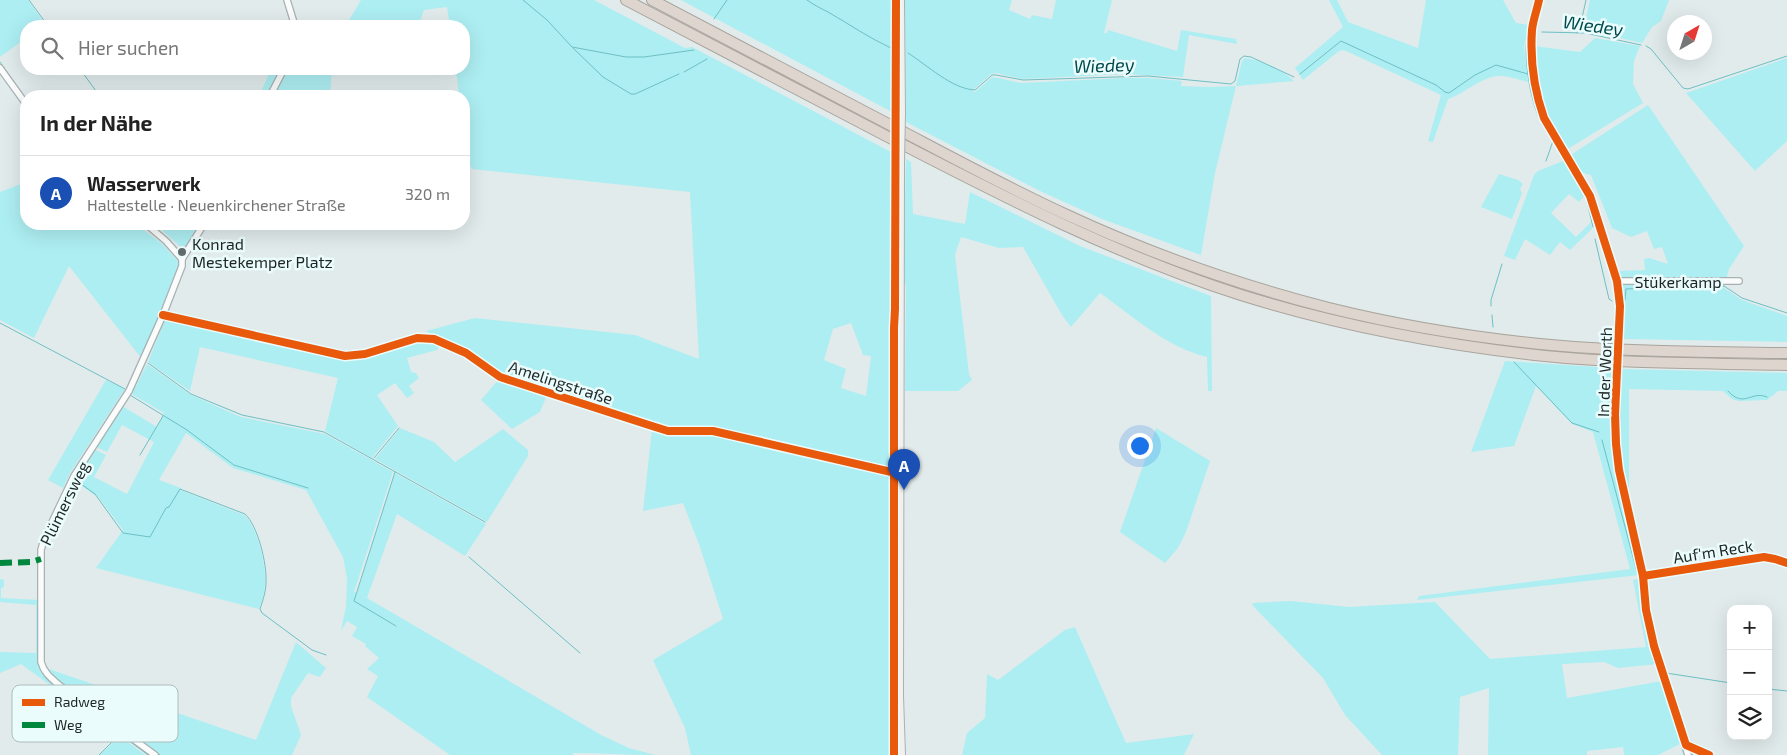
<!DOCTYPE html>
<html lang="de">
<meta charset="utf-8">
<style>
body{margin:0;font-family:"Exo 2",sans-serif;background:#f2f2f2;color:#222}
.controls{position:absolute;right:15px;bottom:15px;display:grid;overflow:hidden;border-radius:10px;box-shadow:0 5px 20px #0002}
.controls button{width:45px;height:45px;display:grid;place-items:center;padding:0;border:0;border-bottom:1px solid #e0e0e0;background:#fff;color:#222;font:25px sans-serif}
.compass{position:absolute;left:1667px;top:15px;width:45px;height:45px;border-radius:50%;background:#fff;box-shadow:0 5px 20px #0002;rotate:39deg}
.you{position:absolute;left:1139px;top:445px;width:18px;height:18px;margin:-12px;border:4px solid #fff;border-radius:50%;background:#1a73e8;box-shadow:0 0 0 8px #1a73e833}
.badge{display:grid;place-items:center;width:32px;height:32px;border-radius:50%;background:#626a6b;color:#fff;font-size:16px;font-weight:700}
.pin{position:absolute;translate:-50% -41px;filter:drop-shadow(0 1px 2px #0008)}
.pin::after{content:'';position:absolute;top:26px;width:18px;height:15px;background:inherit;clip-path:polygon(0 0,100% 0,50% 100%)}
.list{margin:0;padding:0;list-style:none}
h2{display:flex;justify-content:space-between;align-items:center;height:65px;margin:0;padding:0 20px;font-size:21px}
h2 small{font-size:16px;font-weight:400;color:#767676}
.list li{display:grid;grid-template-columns:32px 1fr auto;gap:15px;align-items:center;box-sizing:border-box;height:75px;padding:0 20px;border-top:1px solid #e0e0e0}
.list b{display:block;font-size:19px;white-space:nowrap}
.list p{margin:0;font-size:16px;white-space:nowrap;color:#767676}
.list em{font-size:16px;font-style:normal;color:#767676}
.icon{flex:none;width:28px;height:28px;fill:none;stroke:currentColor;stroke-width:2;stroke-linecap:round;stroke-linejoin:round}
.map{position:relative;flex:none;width:1787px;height:755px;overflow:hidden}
.search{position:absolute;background:#fff;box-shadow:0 5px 20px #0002;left:20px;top:20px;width:450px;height:55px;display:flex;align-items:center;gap:12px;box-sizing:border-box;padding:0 18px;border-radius:20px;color:#767676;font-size:19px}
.panel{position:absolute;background:#fff;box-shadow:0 5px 20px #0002;left:20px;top:90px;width:450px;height:140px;border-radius:20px}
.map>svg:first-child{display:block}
.green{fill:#adeef2;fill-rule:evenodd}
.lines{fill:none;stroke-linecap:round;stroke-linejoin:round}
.stream{stroke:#6dc0c4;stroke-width:1}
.street-casing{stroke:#a9b1b1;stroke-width:8}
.secondary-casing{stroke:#a9b1b1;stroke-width:10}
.highway-casing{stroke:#a8a39c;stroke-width:12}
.street{stroke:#fafcfc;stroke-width:5.5}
.secondary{stroke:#f1f0ef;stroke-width:8}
.highway{stroke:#ddd5ce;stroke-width:10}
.street-bridge-casing{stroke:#a9b1b1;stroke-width:8;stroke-linecap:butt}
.secondary-bridge-casing{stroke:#a9b1b1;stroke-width:10;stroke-linecap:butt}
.street-bridge{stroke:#fafcfc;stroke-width:5.5}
.secondary-bridge{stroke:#f1f0ef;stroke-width:8}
.quiet{stroke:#00873e;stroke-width:6;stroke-dasharray:12 6;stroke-linecap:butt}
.cycleway-casing{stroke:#ebfcfd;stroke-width:11}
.cycleway{stroke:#e8590c;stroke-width:8}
.poi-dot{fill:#626a6b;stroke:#ebfcfd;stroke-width:2}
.labels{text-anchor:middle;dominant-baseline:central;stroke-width:5;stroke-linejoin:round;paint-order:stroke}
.poi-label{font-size:16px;fill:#1e2525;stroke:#ebfcfd;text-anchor:start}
.street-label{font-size:16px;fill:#1e2525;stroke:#ebfcfd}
.water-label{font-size:18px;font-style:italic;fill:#01494c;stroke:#ebfcfd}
.key{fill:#ebfcfd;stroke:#aebcbc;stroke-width:1}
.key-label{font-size:14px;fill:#1e2525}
</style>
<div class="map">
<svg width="1787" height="755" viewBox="0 0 1787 755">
<rect width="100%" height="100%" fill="#e1ebec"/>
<!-- green -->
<g class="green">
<path d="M0 0H28L45 24 43 26H26V38L0 57Z"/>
<path d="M361 0H594L685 48 692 47 893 153 891 469 713 428 668 427 652 424 498 374 426 331 475 318 635 335 699 359 690 192 472 169 465 157 464 144V96H459L456 69H464V26H450L447 7 424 10 418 26H355L349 20ZM851 323 863 355 871 356 866 396 841 388 846 369 824 360 833 329Z"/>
<path d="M681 0H894L892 112 709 15Z"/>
<path d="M905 0H1012L1009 10 1030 19 1032 15 1052 19 1056 0H1112L1104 33H1107L1108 30 1177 51 1181 30 1236 39 1237 44 1189 35 1183 77 1124 74 1023 79 996 73 991 74 972 91 975 92 992 77C1002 78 1012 82 1022 83L1124 78H1149L1182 81 1181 86 1209 87 1236 86 1242 61 1245 58C1261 60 1283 70 1294 81L1236 86 1215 173 1201 255 1102 219 1040 191 906 122Z"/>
<path d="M1329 0H1337L1348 22 1418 48 1426 0H1503L1516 23 1529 25 1524 47 1528 82C1520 80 1509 76 1500 76 1484 75 1464 94 1448 99L1433 142 1428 141 1441 95 1344 50 1339 51 1303 80 1295 68 1343 27Z"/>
<path d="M1590 0H1669L1661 21 1652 27 1642 43 1583 30Z"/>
<path d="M1595 38 1640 46 1634 61 1633 84 1643 103 1566 150C1558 135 1549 121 1544 104 1537 85 1536 66 1534 46L1580 52Z"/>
<path d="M1787 58V141L1755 171 1686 93Z"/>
<path d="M271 69H332L330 96H259Z"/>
<path d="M1648 105 1744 246 1729 269 1724 288 1742 300 1787 316V342L1624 339 1623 291 1617 271 1645 270 1644 259 1649 258 1668 264 1662 247 1654 249 1647 231 1631 237 1612 228 1591 175C1578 173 1575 166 1569 156Z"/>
<path d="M906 159 911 162 913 214 965 224 970 192 1080 246 1211 296 1212 391H1208L1207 357C1166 347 1134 317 1100 293L1071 327 1062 315 1023 247 999 248 961 237 955 255 969 374 972 380 958 391H905L906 285 903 281Z"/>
<path d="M1563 161 1584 196 1579 202 1569 194 1551 213 1576 237 1591 222 1592 229 1570 250 1560 242 1550 255 1525 239 1515 260 1504 256 1534 175 1538 171Z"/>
<path d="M1499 174 1518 180 1523 184 1520 189 1522 193 1512 219 1481 207Z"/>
<path d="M26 182V224H136L161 243 177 260 181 266 142 359 69 266 34 338 0 320V192Z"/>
<path d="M164 224H199L184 250 162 230Z"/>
<path d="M169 320 345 358 366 356 418 340 425 339 440 344 437 350 407 358 411 372 416 373 419 378 409 386 414 393 407 398 395 383 377 395 398 426 372 458 325 431 338 378 200 347 190 391 148 362 164 322Z"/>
<path d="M1505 361 1613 368 1612 445 1617 471 1640 575 1417 600 1419 596 1630 569 1593 432 1572 424 1536 386 1514 446 1471 452Z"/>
<path d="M147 364 191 395 241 417 325 434 393 472 354 592 357 593 395 473 486 524 465 556 397 514 367 598 603 736 629 748 655 755C627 755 600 753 573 753V755H450L367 697 378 676 367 669 379 658 365 646 366 644 352 636 357 627 347 621 341 631 346 606 347 579 343 557 306 490 233 468 186 433 159 480 181 488 180 490 244 515C257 526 266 565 265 582 265 592 262 600 259 609L96 568 123 530 96 494 94 495 74 480 94 449 106 455 94 477 127 494 154 442 122 425 107 452 96 447 122 406 157 427 164 413 132 394Z"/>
<path d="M1621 369 1787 373V391H1778L1767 400 1739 401 1732 399 1723 391 1629 389V494L1626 495 1618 445Z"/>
<path d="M499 379 547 395 540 412 512 429 481 400Z"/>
<path d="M106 380 125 389 70 473 63 488 48 480Z"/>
<path d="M400 428 434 442 455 462 503 429 528 450V456L487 522 375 459Z"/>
<path d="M1156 428 1210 461 1186 532 1178 548 1165 563 1120 532Z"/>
<path d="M652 429 668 433H712L891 476 890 616 892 750H889V755H691L685 728 653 660 723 619 700 547 683 503 643 511Z"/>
<path d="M1640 578 1658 664 1618 668 1604 662 1562 664 1567 698 1662 681 1686 755H1683L1680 744 1658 755H1624L1623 747 1587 751V755H1488L1489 688 1460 697 1458 755H1382L1345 715 1323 678 1252 605 1253 603 1291 601 1349 607 1435 602 1490 659 1646 647 1633 580Z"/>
<path d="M0 579 4 580V587L1 588V598L39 600V664C44 680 57 687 69 696L68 698 21 664 0 673V652L36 653V605L0 602Z"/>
<path d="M1075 627 1126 743 1194 734 1184 755H962L967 733 985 718 987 674 998 680 1065 630Z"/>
<path d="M296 642 326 668 320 677 308 673 291 698V706L301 735 292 755H158L60 684 46 668 256 740Z"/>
<path d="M120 736 145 755H100Z"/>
</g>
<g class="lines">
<!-- stream -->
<g class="stream">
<path d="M29 0 48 26"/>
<path d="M523 0 547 20 572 47 626 57H644L694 50"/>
<path d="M807 0C814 5 820 8 828 12 849 24 869 38 891 48"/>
<path d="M714 19 727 0"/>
<path d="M1542 32 1585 33 1641 45"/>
<path d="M1577 33 1580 27 1586 0"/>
<path d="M1527 37C1524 58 1529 90 1536 110 1539 120 1547 131 1553 141L1546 161"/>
<path d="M1646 46 1651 49 1683 88 1688 89 1787 56"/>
<path d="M573 48 603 77 631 94H635L679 74"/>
<path d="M908 53C927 65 952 89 975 90L992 75H996L1023 80 1148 76 1231 84 1235 81 1240 59 1244 56 1251 57 1294 77"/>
<path d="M0 62 26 99"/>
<path d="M80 69 96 91 104 96"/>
<path d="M684 72 707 59"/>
<path d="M1300 74 1341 41 1436 85 1445 92 1449 93 1475 75 1496 65 1528 74"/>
<path d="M1543 104 1551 124"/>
<path d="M1564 161 1585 196"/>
<path d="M1587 202 1593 227"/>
<path d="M1595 239 1609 299 1612 301"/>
<path d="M1625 300 1626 289 1719 285 1724 286 1742 298 1787 313"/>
<path d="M1491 306V300L1502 264"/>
<path d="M1492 315 1493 327"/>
<path d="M0 323 125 389"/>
<path d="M1514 362 1572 423 1599 432"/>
<path d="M148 363 191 394 242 415 324 432 485 522"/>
<path d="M1728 391C1744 409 1751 390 1767 397"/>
<path d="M130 395 187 430 234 465 308 488"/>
<path d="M1602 440 1637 572"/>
<path d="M140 455 163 416"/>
<path d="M374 458 399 428"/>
<path d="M395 472 354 601 396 626"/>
<path d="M77 481 95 494 123 533 150 537 166 508 169 507 180 489 245 514C258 526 267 564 266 582 266 591 263 600 260 609L262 613 312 650 326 655"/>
<path d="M1771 553 1787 560"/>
<path d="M469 557 580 653"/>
<path d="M1647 572 1742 558"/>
<path d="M1639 581 1642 610 1654 663"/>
<path d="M1653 631 1666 673 1731 683"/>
<path d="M1768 689 1787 691"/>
<path d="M100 712 160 755"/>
<path d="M99 755 120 734 148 755"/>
<path d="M1692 755 1694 753H1697"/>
</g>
<!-- street casing -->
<g class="street-casing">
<g id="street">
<path d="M287 0 295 26"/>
<path d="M1539 0C1537 10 1533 20 1532 30 1530 60 1534 90 1544 118L1590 196 1617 281 1620 306 1619 330"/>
<path d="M0 68 26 104"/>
<path d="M270 96 284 69"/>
<path d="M146 224 166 241 182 259"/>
<path d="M1617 281H1739"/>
<path d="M163 315 345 356 365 354 417 338 434 339 466 353 500 377 652 426 668 431H713L900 474"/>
<path d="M1617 379 1616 444 1619 470 1643 576 1646 610 1654 646 1688 755"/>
<path d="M1643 576 1764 557 1775 559 1787 563"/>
<path d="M1686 745 1709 755"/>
<path d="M155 755 59 685C51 678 44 673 41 662V550L44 539 74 476 129 391 163 315 182 266V259L204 224"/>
</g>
</g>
<!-- secondary casing -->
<g class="secondary-casing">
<g id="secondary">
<path d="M900 0 901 113"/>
<path d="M900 161 899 696 901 755"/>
</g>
</g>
<!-- highway casing -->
<g class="highway-casing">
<g id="highway">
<path d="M626 0C714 46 802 92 890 138 1004 197 1118 256 1241 295 1340 326 1442 345 1545 356 1625 364 1706 363 1787 365"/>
<path d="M652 0C732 42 813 84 894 127 951 157 1008 188 1067 215 1151 254 1239 285 1329 308 1402 326 1476 338 1551 345 1629 352 1708 352 1787 353"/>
</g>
</g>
<!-- street -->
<use href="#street" class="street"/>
<!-- secondary -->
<use href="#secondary" class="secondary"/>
<!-- highway -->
<use href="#highway" class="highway"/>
<!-- street-bridge casing -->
<g class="street-bridge-casing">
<path id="street-bridge" d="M1617 379 1619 330"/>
</g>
<!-- secondary-bridge casing -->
<g class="secondary-bridge-casing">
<path id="secondary-bridge" d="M900 161 901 113"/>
</g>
<!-- street-bridge -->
<use href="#street-bridge" class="street-bridge"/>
<!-- secondary-bridge -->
<use href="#secondary-bridge" class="secondary-bridge"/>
<!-- quiet -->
<path class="quiet" d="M0 563 31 562 41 559"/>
<!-- cycleway casing -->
<g class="cycleway-casing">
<g id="cycleway">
<path d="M1539 0C1537 10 1533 20 1532 30 1530 60 1534 90 1544 118L1590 196 1617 281 1620 306 1615 414 1616 444 1619 470 1643 576 1646 610 1654 646 1686 745 1709 755"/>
<path d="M163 315 345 356 365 354 417 338 434 339 466 353 500 377 652 426 668 431H713L900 474"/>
<path d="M1643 576 1764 557 1775 559 1787 563"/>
<path d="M894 755V328L895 309 896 0"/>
</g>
</g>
<!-- cycleway -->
<use href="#cycleway" class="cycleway"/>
</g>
<!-- markers -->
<circle class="poi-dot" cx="182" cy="252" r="5"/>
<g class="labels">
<!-- poi labels -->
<g class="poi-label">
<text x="192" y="243">Konrad<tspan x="192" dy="18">Mestekemper Platz</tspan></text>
</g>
<!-- street labels -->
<g class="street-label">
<text x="1678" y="281">Stükerkamp</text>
<text transform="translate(1604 372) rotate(-88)">In der Worth</text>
<text transform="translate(561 382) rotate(18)">Amelingstraße</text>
<text transform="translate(64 503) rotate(-64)">Plümersweg</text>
<text transform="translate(1713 551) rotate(-9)">Auf'm Reck</text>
</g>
<!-- water labels -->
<g class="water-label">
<text transform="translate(1593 25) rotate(8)">Wiedey</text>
<text transform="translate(1104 65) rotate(-2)">Wiedey</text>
</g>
</g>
<!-- legend -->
<rect x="12" y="685" width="166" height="57" rx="8" class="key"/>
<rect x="22" y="699" width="23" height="7" fill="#e8590c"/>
<rect x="22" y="722" width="23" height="6" fill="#00873e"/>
<g class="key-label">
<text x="54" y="707">Radweg</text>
<text x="54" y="730">Weg</text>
</g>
</svg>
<div class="controls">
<button>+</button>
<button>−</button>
<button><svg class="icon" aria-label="layers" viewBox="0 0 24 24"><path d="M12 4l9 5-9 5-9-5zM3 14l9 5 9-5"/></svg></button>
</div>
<svg class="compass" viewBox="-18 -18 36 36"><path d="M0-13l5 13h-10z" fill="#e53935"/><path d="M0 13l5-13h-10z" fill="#767676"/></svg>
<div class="you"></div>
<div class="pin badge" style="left:904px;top:490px;background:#1a4fb4">A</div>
<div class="search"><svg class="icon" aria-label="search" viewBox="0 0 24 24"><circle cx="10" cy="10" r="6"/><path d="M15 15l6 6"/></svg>Hier suchen</div>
<section class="panel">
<h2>In der Nähe<small></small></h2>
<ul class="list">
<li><span class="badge" style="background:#1a4fb4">A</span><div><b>Wasserwerk</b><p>Haltestelle · Neuenkirchener Straße</p></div><em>320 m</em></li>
</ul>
</section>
</div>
